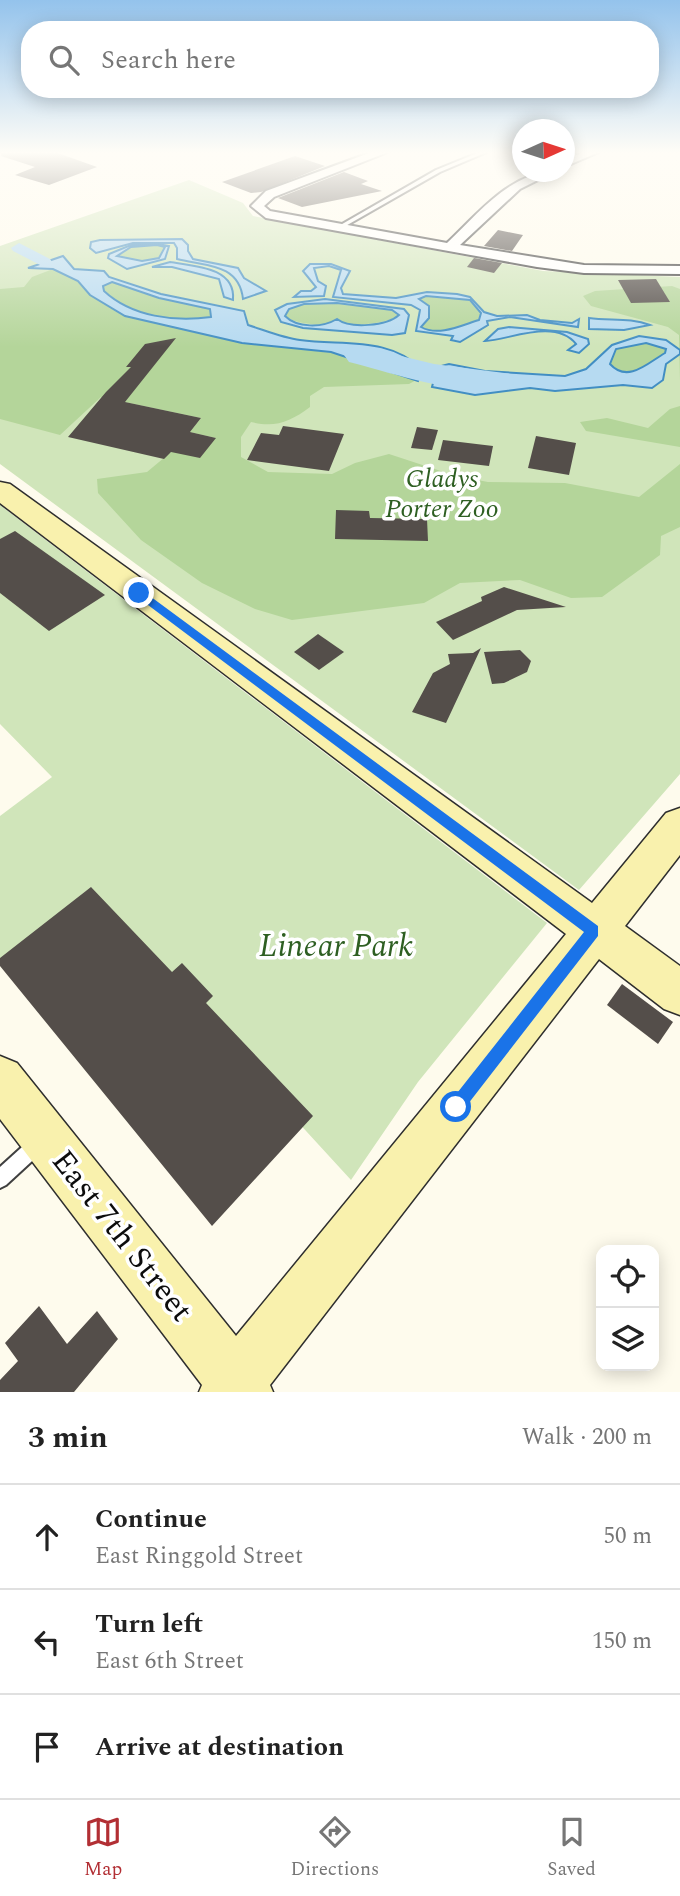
<!DOCTYPE html>
<meta charset="utf-8">
<style>
body{margin:0;font-family:Spectral,serif;background:#f2f2f2;color:#222}
.controls{position:absolute;right:21px;bottom:21px;display:grid;overflow:hidden;border-radius:14px;box-shadow:0 4px 18px #0003}
.controls button{width:63px;height:63px;display:grid;place-items:center;padding:0;border:0;border-bottom:2px solid #e0e0e0;background:#fff;color:#222;font:35px sans-serif}
.compass{position:absolute;left:512px;top:119px;width:63px;height:63px;border-radius:50%;background:#fff;box-shadow:0 4px 18px #0003;rotate:87deg}
.stop{position:absolute;width:21px;height:21px;margin:-16px;border:5px solid #1a73e8;border-radius:50%;background:#fff}
.stop.end{background:#1a73e8;border-color:#fff;box-shadow:0 2px 7px #0008}
.list{margin:0;padding:0;list-style:none}
h2{display:flex;justify-content:space-between;align-items:center;height:91px;margin:0;padding:0 28px;font-size:30px}
h2 small{font-size:23px;font-weight:400;color:#767676}
.list li{display:grid;grid-template-columns:46px 1fr auto;gap:21px;align-items:center;box-sizing:border-box;height:105px;padding:0 28px;border-top:2px solid #e0e0e0}
.list b{display:block;font-size:26px;white-space:nowrap}
.list p{margin:0;font-size:23px;white-space:nowrap;color:#767676}
.list em{font-size:23px;font-style:normal;color:#767676}
.icon{flex:none;width:38px;height:38px;fill:none;stroke:currentColor;stroke-width:2;stroke-linecap:round;stroke-linejoin:round}
.map{position:relative;flex:none;width:680px;height:1392px;overflow:hidden}
.search{position:absolute;background:#fff;box-shadow:0 4px 18px #0003;left:21px;right:21px;top:21px;height:77px;display:flex;align-items:center;gap:18px;box-sizing:border-box;padding:0 24px;border-radius:28px;color:#767676;font-size:26px}
.sheet{height:406px;background:#fff}
nav{display:flex;justify-content:space-around;align-items:center;box-sizing:border-box;height:98px;border-top:2px solid #e0e0e0;background:#fff;font-size:19px;color:#767676}
nav a{display:grid;justify-items:center;gap:4px}
nav .on{color:#b22f34}
.map>svg:first-child{display:block}
.green{fill:#d0e5ba}
.forest{fill:#b4d59a}
.water{fill:#b6daf1;stroke:#428ec3;stroke-width:2;fill-rule:evenodd}
.lines{fill:none;stroke-linecap:round;stroke-linejoin:round}
.canal{fill:#b6daf1;fill-rule:evenodd}
.river{fill:#b6daf1;fill-rule:evenodd}
.building{fill:#544e4a}
.lane-casing{stroke:#3f3f3f;stroke-width:4}
.street-casing{stroke:#3f3f3f;stroke-width:4}
.secondary-casing{stroke:#2e2e2e;stroke-width:3}
.lane{fill:#fff;fill-rule:evenodd}
.street{fill:#fff;fill-rule:evenodd}
.secondary{fill:#f9f1ad;fill-rule:evenodd}
.route{fill:#1a73e8}
.labels{text-anchor:middle;dominant-baseline:central;stroke-width:7;stroke-linejoin:round;paint-order:stroke}
.park-label{font-size:26px;font-style:italic;fill:#2e5f22;stroke:#fff}
.near-park-label{font-size:32px;font-style:italic;fill:#2e5f22;stroke:#fff}
.near-street-label{font-size:32px;fill:#0c0c0c;stroke:#fff}
</style>
<div class="map">
<svg width="680" height="1392" viewBox="0 0 680 1392">
<rect width="100%" height="100%" fill="#fefbed"/>
<!-- green -->
<g class="green">
<path d="M189 180 243 203 253 216 543 271 680 277V774L579 890 0 464V246Z"/>
<path d="M0 505 547 923 418 1082 351 1180 86 891 0 964V816L52 777 0 724Z"/>
</g>
<!-- forest -->
<g class="forest">
<path d="M157 245 165 247 159 258 142 261 116 256 131 247Z"/>
<path d="M53 269 78 281 90 295 125 316 214 335 323 352 398 357 420 366 418 379 409 384 324 387 310 396V407C290 422 275 428 251 422L241 437V457L268 472 332 474 355 463 389 454 456 476 488 482 565 483 639 497 680 464V527L661 536 660 555 602 597 571 598 520 580 460 583 424 603 292 620 255 609 202 583 141 540 98 493 97 479 147 472 171 452 216 438 190 432 201 418 101 397 60 435 0 419V289L24 287 32 277Z"/>
<path d="M112 282 159 298 211 309 212 317C174 321 133 318 104 290L103 286Z"/>
<path d="M672 286 680 289V381L679 335 668 327 591 306 583 296 595 291Z"/>
<path d="M426 296 470 300 481 313 479 320C462 325 439 337 421 327L429 318 419 299Z"/>
<path d="M337 303 393 310 399 315C384 328 300 330 285 316L289 309 304 304Z"/>
<path d="M646 343 666 349 665 354C648 362 628 384 610 364L616 349Z"/>
<path d="M680 406V447L586 431 580 422 607 418 648 428 670 409Z"/>
</g>
<!-- water -->
<g class="water">
<path d="M182 239 188 245V251L193 259 238 268 244 278 266 291 243 299C239 263 205 266 177 259V248L174 243H133L96 253 90 248 91 242 100 240Z"/>
<path d="M158 244 169 246 165 259 127 269 108 258 109 254 131 245ZM157 245 165 247 159 258 142 261 117 256 131 247Z"/>
<path d="M63 256 74 269 104 271 109 277 161 294 244 311 248 325C264 330 283 338 300 340 344 346 389 336 423 370L418 381 331 352 242 343 125 316 90 295 78 281 53 269 28 268ZM112 282 159 298 210 309 211 317C175 322 132 317 104 291L103 286Z"/>
<path d="M170 262C194 266 236 267 233 300L224 297 219 279 172 267H152Z"/>
<path d="M310 264H331L350 271 341 288 343 294 396 298 427 292 457 294 470 297 484 312 497 316 527 315 540 320 572 323 579 319 578 327 510 317 487 321 488 325 460 342 451 340 453 336 416 331 420 310 411 305 333 297 341 270 329 266 314 268 318 281 326 286 324 296 294 297 301 291H311L316 287 303 271ZM426 296 470 300 481 313 479 320C462 325 439 337 421 327L429 318V306L419 299Z"/>
<path d="M325 299 404 309 409 315 405 333 392 335 303 328 281 322 275 310 287 304ZM337 303 392 310 399 315C387 326 350 329 337 319 322 328 297 328 285 316L289 309 304 304Z"/>
<path d="M589 318C610 321 630 317 650 325L624 330 589 329Z"/>
<path d="M509 327 567 332 588 339 589 344 579 353 568 350 576 344C555 318 509 340 485 341L498 329Z"/>
<path d="M639 336 666 340 680 350V354L666 364 663 380 652 388 623 385 555 391 530 388 475 395 432 387 437 367 449 364 485 371 565 376 586 369 612 345ZM646 343 666 349 665 353C649 362 628 384 610 364L616 349Z"/>
</g>
<g class="lines">
<!-- canal -->
<path class="canal" d="M19 243 50 259 52 262 44 267 13 251 11 248Z"/>
<!-- river -->
<path class="river" d="M360 346 434 364 511 374 515 381 511 388C468 399 392 373 349 362L344 355 349 348Z"/>
</g>
<!-- building -->
<g class="building">
<path d="M2 152H55L97 167 49 185 15 175 35 167 1 156Z"/>
<path d="M295 156 325 166 261 192 251 193 222 182Z"/>
<path d="M344 172 368 181 361 184 382 191 302 207 278 198Z"/>
<path d="M498 230 523 235 512 251 484 246Z"/>
<path d="M474 258 502 263 494 273 467 267Z"/>
<path d="M656 279 670 302 631 303 618 280Z"/>
<path d="M176 338 125 402 201 418 190 432 216 438 200 458 171 452 164 459 68 437 106 392 131 367H126L145 344Z"/>
<path d="M283 426 344 434 329 471 247 460 261 433 279 435Z"/>
<path d="M417 427 438 430 432 450 411 448Z"/>
<path d="M536 436 576 443 569 475 528 468Z"/>
<path d="M443 440 493 446 489 466 438 460Z"/>
<path d="M336 510 369 511 370 518 427 519 428 541 335 539Z"/>
<path d="M15 531 105 595 49 631 0 593V539Z"/>
<path d="M504 587 566 607 517 610 453 640 436 622 482 601 481 597Z"/>
<path d="M318 634 344 652 319 670 294 652Z"/>
<path d="M481 648 446 723 412 712 433 673 450 664 448 654 473 653Z"/>
<path d="M520 650 531 661 527 672 504 683 492 684 484 652Z"/>
<path d="M91 887 172 972 182 963 213 996 206 1003 313 1116 212 1226 0 966V958Z"/>
<path d="M622 984 673 1022 658 1044 607 1005Z"/>
<path d="M39 1306 67 1344 97 1311 118 1339 74 1392H0V1380L18 1361 5 1343Z"/>
</g>
<g class="lines">
<!-- lane casing -->
<g class="lane-casing">
<g id="lane">
<path d="M480 152H487L440 172 342 228 337 227 436 170Z"/>
<path d="M38 1135 44 1138 47 1144 44 1150 6 1185 0 1188V1167L32 1138Z"/>
</g>
</g>
<!-- street casing -->
<g class="street-casing">
<g id="street">
<path d="M372 152H388L274 197 264 206 270 211 447 243C477 215 510 172 554 172L520 189 460 245 584 265 680 266V274L584 273 537 267 266 218 251 206 266 191Z"/>
<path d="M584 152H599L564 167V160Z"/>
</g>
</g>
<!-- secondary casing -->
<g class="secondary-casing">
<path id="secondary" d="M0 482 10 484 592 903 666 813 680 808V855L625 926 680 966V1015L664 1009 599 959 270 1385 273 1392H199L202 1385 0 1119V1056L17 1063 236 1336 566 934 0 503Z"/>
</g>
<!-- lane -->
<use href="#lane" class="lane"/>
<!-- street -->
<use href="#street" class="street"/>
<!-- secondary -->
<use href="#secondary" class="secondary"/>
</g>
<!-- sky -->
<linearGradient id="sky" x2="0" y2="1"><stop stop-color="#94c3ec"/><stop offset="0.44" stop-color="#fffdf7"/><stop offset="1" stop-color="#fffdf7" stop-opacity="0"/></linearGradient>
<rect width="680" height="347" fill="url(#sky)"/>
<!-- route -->
<path class="route" d="M136 591H143L598 926V936L461 1113H450V1102L584 932 136 596Z"/>
<g class="labels">
<!-- park labels -->
<g class="park-label">
<text x="442" y="479">Gladys<tspan x="442" dy="30">Porter Zoo</tspan></text>
</g>
<!-- near-park labels -->
<g class="near-park-label">
<text x="336" y="946">Linear Park</text>
</g>
<!-- near-street labels -->
<g class="near-street-label">
<text transform="translate(122 1236) rotate(52)">East 7th Street</text>
</g>
</g>
</svg>
<div class="controls">
<button><svg class="icon" aria-label="locate" viewBox="0 0 24 24"><circle cx="12" cy="12" r="6"/><path d="M12 2v4M12 18v4M2 12h4M18 12h4"/></svg></button>
<button><svg class="icon" aria-label="layers" viewBox="0 0 24 24"><path d="M12 4l9 5-9 5-9-5zM3 14l9 5 9-5"/></svg></button>
</div>
<svg class="compass" viewBox="-18 -18 36 36"><path d="M0-13l5 13h-10z" fill="#e53935"/><path d="M0 13l5-13h-10z" fill="#767676"/></svg>
<div class="stop" style="left:456px;top:1107px"></div>
<div class="stop end" style="left:139px;top:593px"></div>
<div class="search"><svg class="icon" aria-label="search" viewBox="0 0 24 24"><circle cx="10" cy="10" r="6"/><path d="M15 15l6 6"/></svg>Search here</div>
</div>
<section class="sheet">
<h2>3 min<small>Walk · 200 m</small></h2>
<ul class="list">
<li><svg class="icon" aria-label="ahead" viewBox="0 0 24 24"><path d="M12 20V5M6 11l6-6 6 6"/></svg><div><b>Continue</b><p>East Ringgold Street</p></div><em>50 m</em></li>
<li><svg class="icon" aria-label="left" viewBox="0 0 24 24"><path d="M17 20v-9H6M10 6l-5 5 5 5"/></svg><div><b>Turn left</b><p>East 6th Street</p></div><em>150 m</em></li>
<li><svg class="icon" aria-label="arrive" viewBox="0 0 24 24"><path d="M6 21V4h12l-3 4 3 4H6"/></svg><div><b>Arrive at destination</b></div></li>
</ul>
</section>
<nav>
<a class="on"><svg class="icon" aria-label="map" viewBox="0 0 24 24"><path d="M3 6l6-2 6 2 6-2v14l-6 2-6-2-6 2zM9 4v14M15 6v14"/></svg>Map</a>
<a><svg class="icon" aria-label="directions" viewBox="0 0 24 24"><path d="M12 3l9 9-9 9-9-9zM9 14v-3h6M13 9l2 2-2 2"/></svg>Directions</a>
<a><svg class="icon" aria-label="saved" viewBox="0 0 24 24"><path d="M7 4h10v16l-5-4-5 4z"/></svg>Saved</a>
</nav>
